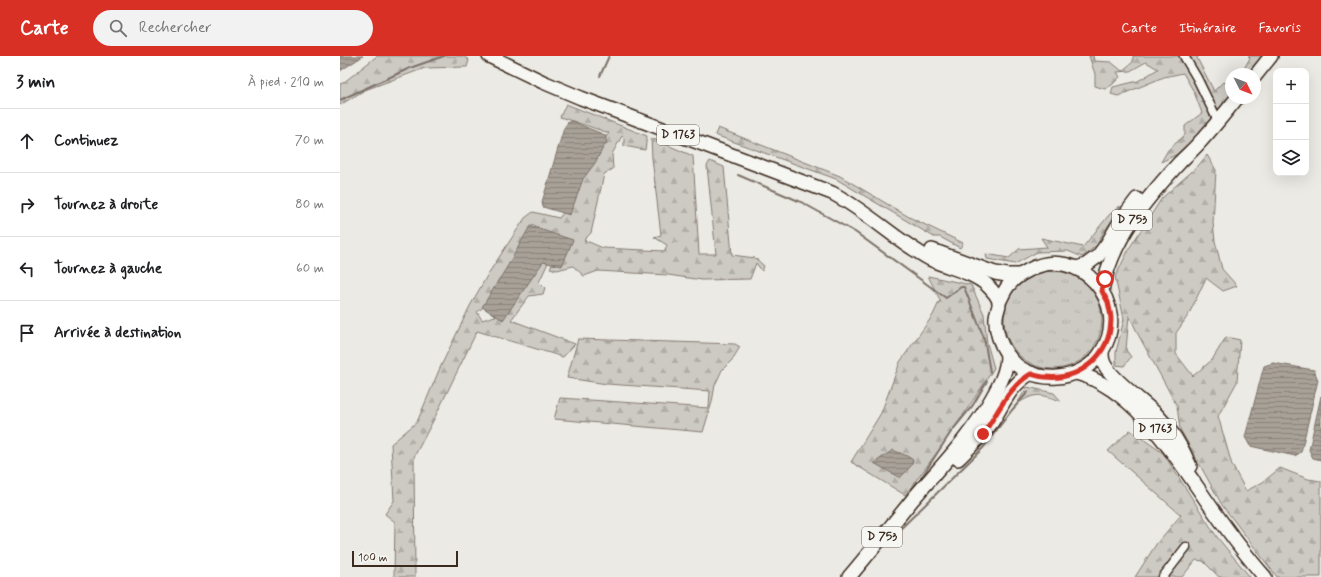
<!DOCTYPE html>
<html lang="fr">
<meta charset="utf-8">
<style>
body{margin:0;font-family:Mynerve,sans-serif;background:#f2f2f2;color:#202124}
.controls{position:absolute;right:12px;top:12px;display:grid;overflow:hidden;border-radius:8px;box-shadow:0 4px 16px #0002}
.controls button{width:36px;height:36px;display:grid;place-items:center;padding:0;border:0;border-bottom:1px solid #e0e0e0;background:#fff;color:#202124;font:20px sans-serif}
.compass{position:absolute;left:885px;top:12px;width:36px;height:36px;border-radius:50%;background:#fff;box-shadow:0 4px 16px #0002;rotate:132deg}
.scale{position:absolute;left:12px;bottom:10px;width:106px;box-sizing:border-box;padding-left:4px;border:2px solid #3b2a1e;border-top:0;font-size:11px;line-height:14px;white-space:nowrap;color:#3b2a1e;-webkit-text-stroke:3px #f6f6f2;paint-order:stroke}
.stop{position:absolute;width:12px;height:12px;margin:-9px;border:3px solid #d93025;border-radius:50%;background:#fff}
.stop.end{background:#d93025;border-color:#fff;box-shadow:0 1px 4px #0008}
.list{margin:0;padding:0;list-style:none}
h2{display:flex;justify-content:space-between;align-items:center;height:52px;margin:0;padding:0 16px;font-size:17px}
h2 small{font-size:13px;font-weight:400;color:#757577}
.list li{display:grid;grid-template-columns:26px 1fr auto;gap:12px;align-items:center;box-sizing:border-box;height:64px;padding:0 16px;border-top:1px solid #e0e0e0}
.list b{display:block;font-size:15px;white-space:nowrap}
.list em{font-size:13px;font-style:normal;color:#757577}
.icon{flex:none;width:22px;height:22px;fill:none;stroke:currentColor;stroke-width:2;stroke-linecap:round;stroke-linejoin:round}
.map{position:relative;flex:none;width:981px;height:521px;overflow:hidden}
header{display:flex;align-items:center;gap:24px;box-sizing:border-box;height:56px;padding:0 20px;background:#d93025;color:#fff}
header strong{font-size:19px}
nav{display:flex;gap:22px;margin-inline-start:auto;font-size:14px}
.search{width:280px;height:36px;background:#f2f2f2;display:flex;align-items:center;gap:10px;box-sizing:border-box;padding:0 14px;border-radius:22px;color:#757577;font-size:15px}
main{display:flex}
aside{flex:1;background:#fff}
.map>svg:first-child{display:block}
.grass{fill:url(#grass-tufts);stroke:#847a71}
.forest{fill:url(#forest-firs);stroke:#847a71}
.water{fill:url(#water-rules);stroke:#7c7167}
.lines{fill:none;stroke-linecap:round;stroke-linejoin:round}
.stream{stroke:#7c7167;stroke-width:2}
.street-casing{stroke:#3b2a1e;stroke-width:11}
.primary-casing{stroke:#3b2a1e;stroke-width:16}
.street{stroke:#f6f6f2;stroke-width:8}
.primary{stroke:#f6f6f2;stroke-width:13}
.route{stroke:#d93025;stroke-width:5}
.labels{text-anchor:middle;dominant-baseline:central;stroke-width:3;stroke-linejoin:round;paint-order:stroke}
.shield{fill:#f6f6f2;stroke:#73675e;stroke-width:1}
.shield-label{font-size:12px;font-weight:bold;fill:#3b2a1e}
</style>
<header>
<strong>Carte</strong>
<div class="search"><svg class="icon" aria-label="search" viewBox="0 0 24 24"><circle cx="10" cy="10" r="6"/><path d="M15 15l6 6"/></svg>Rechercher</div>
<nav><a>Carte</a><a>Itinéraire</a><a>Favoris</a></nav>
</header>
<main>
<aside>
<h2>3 min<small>À pied · 210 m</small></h2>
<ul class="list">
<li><svg class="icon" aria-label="ahead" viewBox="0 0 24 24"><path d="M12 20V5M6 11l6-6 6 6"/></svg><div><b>Continuez</b></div><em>70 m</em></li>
<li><svg class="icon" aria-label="right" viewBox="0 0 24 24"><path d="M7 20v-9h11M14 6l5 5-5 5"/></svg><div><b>Tournez à droite</b></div><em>80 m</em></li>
<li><svg class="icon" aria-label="left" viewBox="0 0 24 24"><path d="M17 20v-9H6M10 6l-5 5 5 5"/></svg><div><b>Tournez à gauche</b></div><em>60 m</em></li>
<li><svg class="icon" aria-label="arrive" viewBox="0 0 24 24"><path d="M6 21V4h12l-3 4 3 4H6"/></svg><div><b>Arrivée à destination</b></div></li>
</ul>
</aside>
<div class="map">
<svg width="981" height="521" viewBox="0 0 981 521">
<defs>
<pattern id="grass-tufts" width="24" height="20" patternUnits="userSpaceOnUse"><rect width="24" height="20" fill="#cdcac4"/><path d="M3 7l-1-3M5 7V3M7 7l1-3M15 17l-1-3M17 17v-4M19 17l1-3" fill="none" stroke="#b1aea8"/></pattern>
<pattern id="forest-firs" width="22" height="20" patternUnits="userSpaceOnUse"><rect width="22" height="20" fill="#cdcac4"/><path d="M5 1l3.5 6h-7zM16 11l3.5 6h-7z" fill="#b1aea8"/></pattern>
<pattern id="water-rules" width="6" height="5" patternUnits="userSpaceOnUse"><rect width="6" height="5" fill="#a8a198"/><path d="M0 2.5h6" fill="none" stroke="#8a837b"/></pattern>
</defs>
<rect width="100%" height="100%" fill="#ebeae5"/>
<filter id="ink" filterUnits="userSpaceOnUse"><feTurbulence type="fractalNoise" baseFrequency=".025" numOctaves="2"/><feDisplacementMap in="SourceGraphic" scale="8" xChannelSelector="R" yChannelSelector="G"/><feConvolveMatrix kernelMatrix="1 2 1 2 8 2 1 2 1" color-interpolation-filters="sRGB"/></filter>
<g filter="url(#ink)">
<!-- grass -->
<circle class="grass" cx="713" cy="264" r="49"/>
<!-- forest -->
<g class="forest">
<path d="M37 0H123L129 4 127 11 85 12 25 34 0 49V28L3 27Z"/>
<path d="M749 0H753L754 5 771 6 782 15 793 6V0H858L857 2 874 35 883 26 891 28V42L846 94 821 106 828 94 845 79V70L862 57 854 36 843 17 824 21 778 40 771 38 773 31 798 25 818 13 806 6 790 15 777 16 780 21 772 29 765 33 755 30V18Z"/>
<path d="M908 0H925L908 18H901L910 2Z"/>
<path d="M226 48 307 80 305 94 284 90V82L282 80 272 98 273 113 264 118 251 177 244 184 263 192 325 195 327 189 314 181 321 179 312 102 311 82 353 100 359 198H376L367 110 370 105 384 111 392 199 415 202 424 210 422 215 416 207 410 223 362 224 328 219 258 215 244 220 233 210 217 214 210 212 214 204 226 189 193 169 154 243 137 256 142 264 165 257 201 202 208 207 199 226 205 232 203 238 189 240 171 264 235 288 223 301 137 275 94 363 74 401 75 521H54L55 466 45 458 54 445 51 388 77 366 100 312 130 250 148 218 185 162 193 156 219 162 231 147 243 114 269 77 220 61Z"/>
<path d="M378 72 500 120 569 161 623 187 620 192 600 181H594L496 123 375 79Z"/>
<path d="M867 99 876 114 873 167 875 185 882 213 897 230 883 235 866 222 849 258 836 277V298L853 320 872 304 886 281 900 284 897 326 878 360 892 409 906 435 923 426 940 412 968 423 981 425V521H937L882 449 840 373 837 350 799 280 789 259 786 294 791 301 784 310 776 309V296L784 263 775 221 790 191 822 142 858 110Z"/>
<path d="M780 150 778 156 763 177 757 189 742 201 728 195 697 196 675 208 647 203 646 198 669 202 679 193 707 191 701 182 743 191 769 159Z"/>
<path d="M588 220 631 229 644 258 647 287 654 312C626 356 597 398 565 439L511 406 541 357 560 306 593 259 600 244Z"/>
<path d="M238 283 395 288 400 291 392 304 382 314 375 329 372 346 363 376 214 363 220 342 369 352 370 335 267 328 227 322Z"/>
<path d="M687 331 714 337 721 345C700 338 696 336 677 348Z"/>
<path d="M790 374 823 397 877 481 910 521H879L863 505 856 504 842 521H795L817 487 841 459 768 395Z"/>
</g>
<!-- water -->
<g class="water">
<path d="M0 0H23L0 15Z"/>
<path d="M233 65C243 71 254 74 265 79L267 88 264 90 255 107 243 123 230 159 203 151 202 146 224 72 228 66Z"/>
<path d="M190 170 233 184 222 210 203 206 163 264 142 251 167 211Z"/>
<path d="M933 307 974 314 978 324 961 396 955 400 910 390 905 381 924 310Z"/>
<path d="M981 340V404L973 402 969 394Z"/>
<path d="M553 394 567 400 573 404 571 410 560 422 534 407Z"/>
</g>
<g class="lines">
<!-- stream -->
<g class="stream">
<path d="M260 20 269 0"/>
<path d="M0 44 70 12 104 0"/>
<path d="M398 119 461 146 515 176 606 242 621 231H624L644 282 650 316"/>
<path d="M581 422 611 376 633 349 647 325"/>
<path d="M558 451 577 426"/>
<path d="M545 488 643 392 672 354 688 336"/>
<path d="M518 521 537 497"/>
</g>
<!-- street casing -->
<g class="street-casing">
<g id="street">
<path d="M844 0 857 22 878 65"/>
<path d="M823 521 846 491"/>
</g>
</g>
<!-- primary casing -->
<g class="primary-casing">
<g id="primary">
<path d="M149 0 203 26 241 42 492 137C527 155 555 184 590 203 608 212 631 215 647 229 651 233 658 240 659 246 660 251 656 256 656 261 655 274 660 288 667 298 688 331 742 328 762 295 792 248 739 187 689 214 681 218 673 223 668 230 664 235 662 241 659 246"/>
<path d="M915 20 931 0"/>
<path d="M592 194 655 217 667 219H679"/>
<path d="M737 212 746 209 758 200 767 188 781 164 797 143"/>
<path d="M762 234C773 182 805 144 840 106 847 99 854 93 860 86 873 72 885 57 897 42"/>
<path d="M762 295C762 298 762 302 763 305 767 320 804 346 817 359 831 373 842 391 850 410"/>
<path d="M736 317C795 332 838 404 871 451 888 475 905 499 925 521"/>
<path d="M618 403C630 391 642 380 652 366 664 347 670 329 691 317"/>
<path d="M509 521C531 495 552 469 573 443 601 410 631 380 652 342 660 328 667 315 667 299"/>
</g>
</g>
<!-- street -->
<use href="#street" class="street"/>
<!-- primary -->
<use href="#primary" class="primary"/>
</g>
</g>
<g class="lines" filter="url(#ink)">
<!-- route -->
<path class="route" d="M643 378C658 357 668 331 691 318 695 319 701 321 705 321 740 325 770 299 771 264 771 258 769 251 768 246 766 242 763 238 762 235 762 231 764 226 765 223"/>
</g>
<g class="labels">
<!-- shield labels -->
<g class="shield">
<rect x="317" y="69" width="42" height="20" rx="3"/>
<rect x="772" y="154" width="40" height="20" rx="3"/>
<rect x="794" y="363" width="42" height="20" rx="3"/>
<rect x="522" y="471" width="40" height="20" rx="3"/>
</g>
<g class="shield-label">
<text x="338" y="79">D 1763</text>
<text x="792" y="164">D 753</text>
<text x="815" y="373">D 1763</text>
<text x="542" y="481">D 753</text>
</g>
</g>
</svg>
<div class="controls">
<button>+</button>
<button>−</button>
<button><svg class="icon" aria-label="layers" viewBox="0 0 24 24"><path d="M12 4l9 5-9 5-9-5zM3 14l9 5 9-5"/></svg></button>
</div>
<svg class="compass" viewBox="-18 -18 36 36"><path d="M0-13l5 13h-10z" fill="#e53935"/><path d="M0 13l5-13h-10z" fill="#757577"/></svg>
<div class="scale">100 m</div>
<div class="stop" style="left:765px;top:223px"></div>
<div class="stop end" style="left:643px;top:378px"></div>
</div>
</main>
